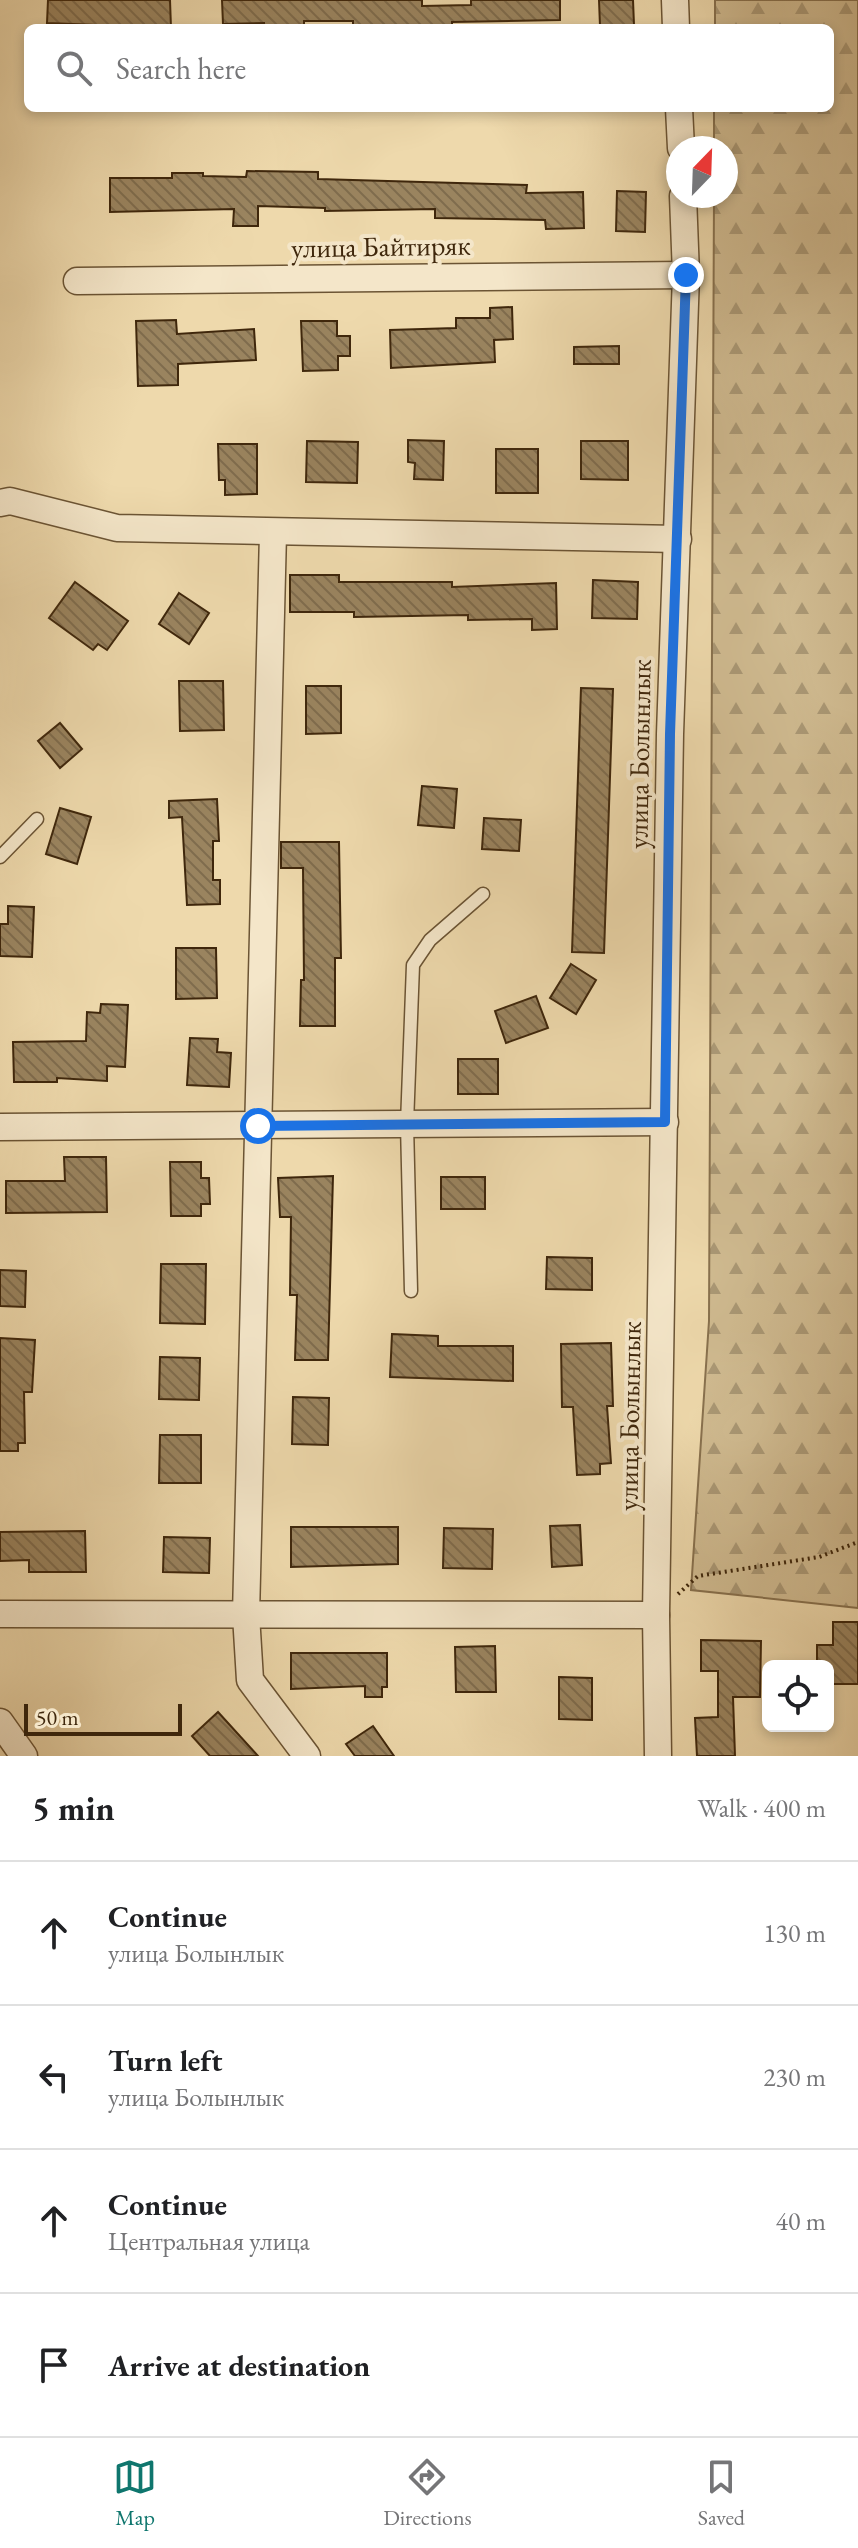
<!DOCTYPE html>
<meta charset="utf-8">
<style>
body{margin:0;font-family:"EB Garamond",serif;background:#f6f6f6;color:#202124}
.controls{position:absolute;right:24px;bottom:24px;display:grid;overflow:hidden;border-radius:12px;box-shadow:0 4px 12px #0003}
.controls button{width:72px;height:72px;display:grid;place-items:center;padding:0;border:0;border-bottom:2px solid #e0e0e0;background:#fff;color:#202124;font:40px sans-serif}
.compass{position:absolute;left:666px;top:136px;width:72px;height:72px;border-radius:50%;background:#fff;box-shadow:0 4px 12px #0003;rotate:23deg}
.scale{position:absolute;left:24px;bottom:20px;width:158px;box-sizing:border-box;padding-left:8px;border:4px solid #3f270c;border-top:0;font-size:22px;line-height:28px;white-space:nowrap;color:#3f270c;-webkit-text-stroke:6px #f4e6c9;paint-order:stroke}
.stop{position:absolute;width:24px;height:24px;margin:-18px;border:6px solid #1a73e8;border-radius:50%;background:#fff}
.stop.end{background:#1a73e8;border-color:#fff;box-shadow:0 2px 8px #0008}
.list{margin:0;padding:0;list-style:none}
h2{display:flex;justify-content:space-between;align-items:center;height:104px;margin:0;padding:0 32px;font-size:34px}
h2 small{font-size:26px;font-weight:400;color:#757577}
.list li{display:grid;grid-template-columns:52px 1fr auto;gap:24px;align-items:center;box-sizing:border-box;height:144px;padding:0 32px;border-top:2px solid #e0e0e0}
.list b{display:block;font-size:30px;white-space:nowrap}
.list p{margin:0;font-size:26px;white-space:nowrap;color:#757577}
.list em{font-size:26px;font-style:normal;color:#757577}
.icon{flex:none;width:44px;height:44px;fill:none;stroke:currentColor;stroke-width:2;stroke-linecap:round;stroke-linejoin:round}
.map{position:relative;flex:none;width:858px;height:1756px;overflow:hidden}
.search{position:absolute;background:#fff;box-shadow:0 4px 12px #0003;left:24px;right:24px;top:24px;height:88px;display:flex;align-items:center;gap:20px;box-sizing:border-box;padding:0 28px;border-radius:12px;color:#757577;font-size:30px}
.sheet{height:680px;background:#fff}
nav{display:flex;justify-content:space-around;align-items:center;box-sizing:border-box;height:112px;border-top:2px solid #e0e0e0;background:#fff;font-size:22px;color:#757577}
nav a{display:grid;justify-items:center;gap:4px}
nav .on{color:#0f766e}
.map>svg:first-child{display:block}
.forest{fill:url(#forest-firs);stroke:#88714e;stroke-width:2}
.building{fill:url(#building-back-hatch);stroke:#3f270c;stroke-width:2}
.lines{fill:none;stroke-linecap:round;stroke-linejoin:round}
.service-casing{stroke:#6b5434;stroke-width:15}
.minor-casing{stroke:#6b5434;stroke-width:29}
.path{stroke:#3f270c;stroke-width:4;stroke-dasharray:2 4;stroke-linecap:butt}
.service{stroke:#f4e6c9;stroke-width:12}
.minor{stroke:#f4e6c9;stroke-width:26}
.route{stroke:#1a73e8;stroke-width:10}
.labels{text-anchor:middle;dominant-baseline:central;stroke-width:8;stroke-linejoin:round;paint-order:stroke}
.street-label{font-size:28px;fill:#3f270c;stroke:#f4e6c9}
</style>
<div class="map">
<svg width="858" height="1756" viewBox="0 0 858 1756">
<defs>
<pattern id="forest-firs" width="22" height="20" patternUnits="userSpaceOnUse" patternTransform="scale(2)"><rect width="22" height="20" fill="#d0bb91"/><path d="M5 1l3.5 6h-7zM16 11l3.5 6h-7z" fill="#aa9875"/></pattern>
<pattern id="building-back-hatch" width="6" height="6" patternUnits="userSpaceOnUse" patternTransform="scale(2)"><rect width="6" height="6" fill="#9a845f"/><path d="M-1 5l2 2M0 0l6 6M5-1l2 2" fill="none" stroke="#7f6c4d"/></pattern>
</defs>
<rect width="100%" height="100%" fill="#eed9ac"/>
<filter id="stains"><feTurbulence type="fractalNoise" baseFrequency=".0025" numOctaves="4"/><feColorMatrix values="0 0 0 0 .2 0 0 0 0 .09 0 0 0 0 .02 0 0 0 .5 -.17"/></filter>
<radialGradient id="worn" r=".72"><stop offset=".6" stop-color="#630" stop-opacity="0"/><stop offset="1" stop-color="#630" stop-opacity=".3"/></radialGradient>
<!-- forest -->
<path class="forest" d="M715 0H858V1608L691 1590 709 1321 714 196H726V148H714V108H830V28H715Z"/>
<!-- building -->
<g class="building">
<path d="M48 0H170L171 28 47 23Z"/>
<path d="M222 0H422V6L471 5V0H560V20L452 22V28H353V21H304V28H264V23L223 24Z"/>
<path d="M599 0H633L634 25 600 26Z"/>
<path d="M247 171 318 172V179L527 185 526 193 583 192 584 228 546 229 545 220 435 218V209L325 211V208L258 206V226H233L234 209 110 212V178H172V173H203V176L246 177Z"/>
<path d="M617 191 646 192 645 232 616 231Z"/>
<path d="M512 307 513 339 494 340 495 362 391 368 390 330 456 328V318H490V308Z"/>
<path d="M176 320 177 334 254 329 256 360 178 364V385L138 386 136 321Z"/>
<path d="M301 321H337V336H350V356H338V370L303 371Z"/>
<path d="M619 346V364H574V347Z"/>
<path d="M408 440 444 441 443 480 414 479 415 463 408 462Z"/>
<path d="M307 441 358 442 357 483 306 482Z"/>
<path d="M581 441H628V480L581 479Z"/>
<path d="M218 444H257V494L225 495V480H219Z"/>
<rect x="496" y="449" width="42" height="44"/>
<path d="M290 575H339V582H452V587L556 583 557 629 532 630V619L468 620V615L354 617V612H290Z"/>
<path d="M593 580 638 582 637 619 592 618Z"/>
<path d="M75 582 128 621 107 650 98 644 93 650 49 618Z"/>
<path d="M179 593 209 613 189 644 159 624Z"/>
<path d="M179 681H223L224 730 180 731Z"/>
<path d="M306 686H341V733L306 734Z"/>
<path d="M581 688 613 689 604 953 572 952Z"/>
<path d="M60 723 82 749 60 768 38 741Z"/>
<path d="M422 786 457 789 454 828 418 825Z"/>
<path d="M217 799 219 841H213V880H220V904L187 905 182 817 169 818V801Z"/>
<path d="M60 808 91 817 77 864 46 854Z"/>
<path d="M484 818 521 820 519 851 482 849Z"/>
<path d="M281 842H339L341 958H335V1026H300L301 980H304L303 868H281Z"/>
<path d="M8 906 34 907 32 957 0 956V924H8Z"/>
<path d="M176 948H216L217 998 176 999Z"/>
<path d="M571 964 596 980 576 1014 550 998Z"/>
<path d="M536 996 548 1028 506 1043 495 1011Z"/>
<path d="M101 1004 128 1005 125 1067 107 1066V1081L57 1078V1082H14L13 1042 86 1041 87 1012 100 1013Z"/>
<path d="M190 1038 218 1039 217 1052 231 1053 229 1087 187 1085Z"/>
<rect x="458" y="1059" width="40" height="35"/>
<path d="M64 1157H106L107 1212 6 1213V1181H65Z"/>
<path d="M170 1162H201V1178H209L210 1204H201V1216H171Z"/>
<path d="M333 1176 328 1360H295L297 1295H290L291 1217H280L278 1178Z"/>
<rect x="441" y="1177" width="44" height="32"/>
<path d="M547 1257 592 1258V1290L546 1289Z"/>
<path d="M161 1264H206L205 1324 160 1323Z"/>
<path d="M0 1270 26 1271 25 1307 0 1306Z"/>
<path d="M392 1334 438 1336V1346H513V1381L390 1377Z"/>
<path d="M0 1338 35 1340 32 1392H24L25 1443H18V1451H0Z"/>
<path d="M611 1343 613 1406H607L611 1463 600 1464V1474L577 1475 573 1407H562L561 1344Z"/>
<path d="M160 1357 200 1358 199 1400 159 1399Z"/>
<path d="M293 1397 329 1398 328 1445 292 1444Z"/>
<path d="M160 1435H201V1483H159Z"/>
<path d="M580 1525 582 1565 552 1567 550 1526Z"/>
<path d="M291 1527H398V1564L291 1567Z"/>
<path d="M444 1528 493 1529 492 1569 443 1568Z"/>
<path d="M85 1531 86 1572H29V1560L0 1561V1532Z"/>
<path d="M164 1537 210 1538 209 1573 163 1572Z"/>
<path d="M833 1622H858V1684H828V1666H817V1645H833Z"/>
<path d="M701 1640 761 1641 760 1697H733L735 1756H697L695 1718 718 1717V1671H701Z"/>
<path d="M495 1646 496 1692H456L455 1647Z"/>
<path d="M291 1653H387V1687H382V1697H365V1686L291 1689Z"/>
<path d="M559 1677 592 1678V1720L559 1719Z"/>
<path d="M218 1712 258 1756H210L192 1736Z"/>
<path d="M373 1726 394 1756H355L346 1744Z"/>
</g>
<g class="lines">
<!-- service casing -->
<g class="service-casing">
<g id="service">
<path d="M0 857 37 819"/>
<path d="M411 1291 407 1124 413 965 430 940 483 894"/>
</g>
</g>
<!-- minor casing -->
<g class="minor-casing">
<g id="minor">
<path d="M675 0 676 28"/>
<path d="M679 108 681 148"/>
<path d="M77 281 686 275"/>
<path d="M0 503 10 501 117 528 678 539"/>
<path d="M273 533 246 1615 250 1680 307 1756"/>
<path d="M0 1127 665 1122"/>
<path d="M0 1614 656 1615"/>
<path d="M0 1722 24 1756"/>
<path d="M658 1756 656 1615 670 734 686 275 683 196"/>
</g>
</g>
<!-- path -->
<path class="path" d="M678 1594 698 1576 819 1557 858 1542"/>
<!-- service -->
<use href="#service" class="service"/>
<!-- minor -->
<use href="#minor" class="minor"/>
</g>
<g class="lines">
<!-- route -->
<path class="route" d="M258 1126 665 1122 670 734 686 275"/>
</g>
<g class="labels">
<!-- street labels -->
<g class="street-label">
<text transform="translate(381 246) rotate(-1)">улица Байтиряк</text>
<text transform="translate(639 754) rotate(-89)">улица Болынлык</text>
<text transform="translate(629 1416) rotate(-89)">улица Болынлык</text>
</g>
</g>
<rect width="100%" height="100%" filter="url(#stains)"/>
<rect width="100%" height="100%" fill="url(#worn)"/>
</svg>
<div class="controls">
<button><svg class="icon" aria-label="locate" viewBox="0 0 24 24"><circle cx="12" cy="12" r="6"/><path d="M12 2v4M12 18v4M2 12h4M18 12h4"/></svg></button>
</div>
<svg class="compass" viewBox="-18 -18 36 36"><path d="M0-13l5 13h-10z" fill="#e53935"/><path d="M0 13l5-13h-10z" fill="#757577"/></svg>
<div class="scale">50 m</div>
<div class="stop" style="left:258px;top:1126px"></div>
<div class="stop end" style="left:686px;top:275px"></div>
<div class="search"><svg class="icon" aria-label="search" viewBox="0 0 24 24"><circle cx="10" cy="10" r="6"/><path d="M15 15l6 6"/></svg>Search here</div>
</div>
<section class="sheet">
<h2>5 min<small>Walk · 400 m</small></h2>
<ul class="list">
<li><svg class="icon" aria-label="ahead" viewBox="0 0 24 24"><path d="M12 20V5M6 11l6-6 6 6"/></svg><div><b>Continue</b><p>улица Болынлык</p></div><em>130 m</em></li>
<li><svg class="icon" aria-label="left" viewBox="0 0 24 24"><path d="M17 20v-9H6M10 6l-5 5 5 5"/></svg><div><b>Turn left</b><p>улица Болынлык</p></div><em>230 m</em></li>
<li><svg class="icon" aria-label="ahead" viewBox="0 0 24 24"><path d="M12 20V5M6 11l6-6 6 6"/></svg><div><b>Continue</b><p>Центральная улица</p></div><em>40 m</em></li>
<li><svg class="icon" aria-label="arrive" viewBox="0 0 24 24"><path d="M6 21V4h12l-3 4 3 4H6"/></svg><div><b>Arrive at destination</b></div></li>
</ul>
</section>
<nav>
<a class="on"><svg class="icon" aria-label="map" viewBox="0 0 24 24"><path d="M3 6l6-2 6 2 6-2v14l-6 2-6-2-6 2zM9 4v14M15 6v14"/></svg>Map</a>
<a><svg class="icon" aria-label="directions" viewBox="0 0 24 24"><path d="M12 3l9 9-9 9-9-9zM9 14v-3h6M13 9l2 2-2 2"/></svg>Directions</a>
<a><svg class="icon" aria-label="saved" viewBox="0 0 24 24"><path d="M7 4h10v16l-5-4-5 4z"/></svg>Saved</a>
</nav>
